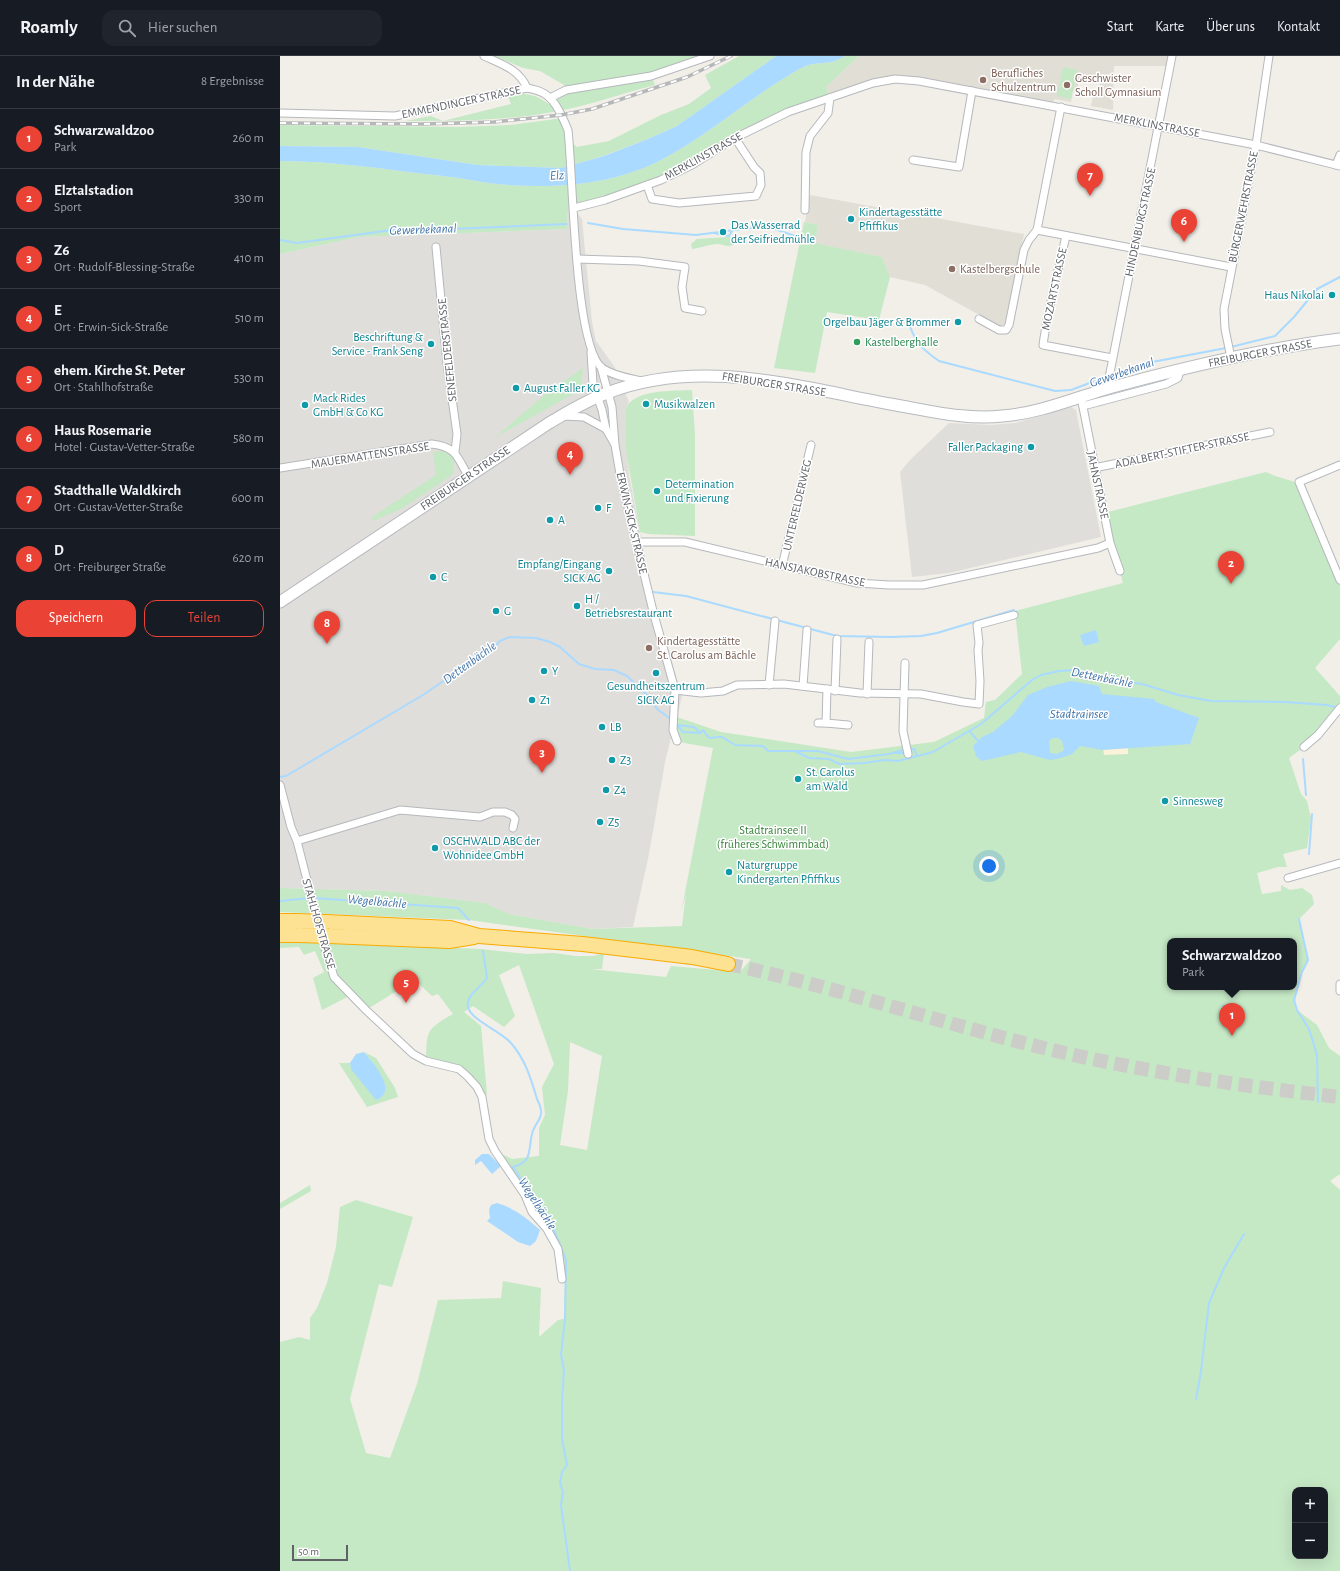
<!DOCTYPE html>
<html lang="de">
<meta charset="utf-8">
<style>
body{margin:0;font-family:"Alegreya Sans",sans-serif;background:#20242c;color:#f1f3f6}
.controls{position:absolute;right:12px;bottom:12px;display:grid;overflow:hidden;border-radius:8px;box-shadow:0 4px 16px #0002}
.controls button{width:36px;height:36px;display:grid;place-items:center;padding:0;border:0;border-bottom:1px solid #363941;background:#171b24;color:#f1f3f6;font:20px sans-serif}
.scale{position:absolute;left:12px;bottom:10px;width:56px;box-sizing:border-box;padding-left:4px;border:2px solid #5f6368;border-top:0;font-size:11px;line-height:14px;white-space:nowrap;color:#5f6368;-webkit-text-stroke:3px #fff;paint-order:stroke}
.you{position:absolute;left:709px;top:810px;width:14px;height:14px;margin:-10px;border:3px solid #fff;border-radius:50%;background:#1a73e8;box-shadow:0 0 0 6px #1a73e833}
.badge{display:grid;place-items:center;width:26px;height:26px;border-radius:50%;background:#ea4335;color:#fff;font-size:13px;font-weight:700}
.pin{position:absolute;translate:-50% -33px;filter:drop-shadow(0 1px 2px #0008)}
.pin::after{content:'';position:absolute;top:21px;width:14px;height:12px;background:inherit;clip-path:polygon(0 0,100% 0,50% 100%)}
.popup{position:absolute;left:887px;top:882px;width:130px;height:52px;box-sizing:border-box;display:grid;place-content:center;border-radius:8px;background:#171b24;filter:drop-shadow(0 1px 3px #0005);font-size:13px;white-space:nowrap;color:#9ea1a6}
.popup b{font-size:15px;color:#f1f3f6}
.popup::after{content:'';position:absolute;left:50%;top:100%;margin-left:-8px;border:8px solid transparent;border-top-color:#171b24}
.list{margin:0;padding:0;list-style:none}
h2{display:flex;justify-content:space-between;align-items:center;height:52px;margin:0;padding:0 16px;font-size:17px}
h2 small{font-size:13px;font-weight:400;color:#9ea1a6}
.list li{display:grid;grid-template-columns:26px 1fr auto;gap:12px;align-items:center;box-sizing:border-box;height:60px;padding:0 16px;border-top:1px solid #363941}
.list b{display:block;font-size:15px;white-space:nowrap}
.list p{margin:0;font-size:13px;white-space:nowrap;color:#9ea1a6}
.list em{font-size:13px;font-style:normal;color:#9ea1a6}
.actions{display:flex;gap:8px;padding:12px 16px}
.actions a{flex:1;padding:9px 0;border:1px solid #ea4335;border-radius:12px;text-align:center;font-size:14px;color:#ea4335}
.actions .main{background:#ea4335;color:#fff}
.icon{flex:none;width:22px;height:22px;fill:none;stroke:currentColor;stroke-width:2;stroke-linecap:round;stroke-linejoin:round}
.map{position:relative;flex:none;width:1060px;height:1515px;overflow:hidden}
header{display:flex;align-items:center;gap:24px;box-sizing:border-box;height:56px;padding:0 20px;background:#171b24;border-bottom:1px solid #363941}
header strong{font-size:19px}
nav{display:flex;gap:22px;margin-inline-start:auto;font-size:14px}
.search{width:280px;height:36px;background:#20242c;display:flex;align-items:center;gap:10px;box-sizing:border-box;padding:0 14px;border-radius:12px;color:#9ea1a6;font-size:15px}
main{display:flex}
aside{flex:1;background:#171b24}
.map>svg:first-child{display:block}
.industrial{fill:#e0deda}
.education{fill:#e1ded6}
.green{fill:#c5e8c5;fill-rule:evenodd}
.sand{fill:#fbf3d9}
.water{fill:#aadaff;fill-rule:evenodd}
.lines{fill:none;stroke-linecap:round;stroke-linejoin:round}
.stream{stroke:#aadaff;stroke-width:2}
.highway-tunnel{stroke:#ccccc8;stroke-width:14;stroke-dasharray:14 7;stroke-linecap:butt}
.street-casing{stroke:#b5b8bc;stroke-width:9}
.secondary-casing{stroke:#b6babf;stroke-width:13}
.highway-casing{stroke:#f9ab00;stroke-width:16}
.street{stroke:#fff;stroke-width:7}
.secondary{stroke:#fff;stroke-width:11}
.highway{stroke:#fde293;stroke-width:14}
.rail-casing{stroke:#b6b7b8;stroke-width:3.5}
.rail{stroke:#fff;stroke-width:2;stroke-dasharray:6;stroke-linecap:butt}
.highway-bridge-casing{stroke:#f9ab00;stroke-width:16;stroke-linecap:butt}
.highway-bridge{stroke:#fde293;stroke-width:14}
.education-dot{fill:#8d6e63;stroke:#fff;stroke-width:1.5}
.culture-dot{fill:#0f9aa8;stroke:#fff;stroke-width:1.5}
.leisure-dot{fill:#2e9e5b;stroke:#fff;stroke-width:1.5}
.labels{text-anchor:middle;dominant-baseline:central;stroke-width:3;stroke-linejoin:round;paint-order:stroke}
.education-label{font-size:12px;fill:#785e54;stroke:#fff;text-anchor:start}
.street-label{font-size:12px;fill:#5f6368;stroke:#fff}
.culture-label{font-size:12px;fill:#0d838f;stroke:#fff;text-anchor:start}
.leisure-label{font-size:12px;fill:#27864d;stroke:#fff;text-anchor:start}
.park-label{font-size:12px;fill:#348238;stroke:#fff}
.water-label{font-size:13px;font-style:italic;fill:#4174aa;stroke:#fff}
</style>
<header>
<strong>Roamly</strong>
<div class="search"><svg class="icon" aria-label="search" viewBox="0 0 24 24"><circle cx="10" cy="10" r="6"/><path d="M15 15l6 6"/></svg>Hier suchen</div>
<nav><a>Start</a><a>Karte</a><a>Über uns</a><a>Kontakt</a></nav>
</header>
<main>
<aside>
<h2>In der Nähe<small>8 Ergebnisse</small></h2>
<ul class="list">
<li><span class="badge">1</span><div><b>Schwarzwaldzoo</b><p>Park</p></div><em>260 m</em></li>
<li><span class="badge">2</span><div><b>Elztalstadion</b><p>Sport</p></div><em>330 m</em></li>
<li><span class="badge">3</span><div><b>Z6</b><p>Ort · Rudolf-Blessing-Straße</p></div><em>410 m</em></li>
<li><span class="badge">4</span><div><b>E</b><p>Ort · Erwin-Sick-Straße</p></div><em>510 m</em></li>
<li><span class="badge">5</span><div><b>ehem. Kirche St. Peter</b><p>Ort · Stahlhofstraße</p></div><em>530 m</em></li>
<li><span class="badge">6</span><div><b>Haus Rosemarie</b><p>Hotel · Gustav-Vetter-Straße</p></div><em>580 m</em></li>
<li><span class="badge">7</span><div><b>Stadthalle Waldkirch</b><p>Ort · Gustav-Vetter-Straße</p></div><em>600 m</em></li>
<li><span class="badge">8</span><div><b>D</b><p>Ort · Freiburger Straße</p></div><em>620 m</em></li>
</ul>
<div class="actions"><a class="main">Speichern</a><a>Teilen</a></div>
</aside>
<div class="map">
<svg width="1060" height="1515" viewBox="0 0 1060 1515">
<rect width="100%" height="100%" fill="#f1efe8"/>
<!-- industrial -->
<g class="industrial">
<path d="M289 148 294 152 302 163 312 266 316 285 334 310 349 346 346 352 349 419 372 538 402 640 397 661 394 660 393 674 385 706 369 798 353 871 312 873 229 858 205 847 107 835 0 832V198L79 181 288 173 287 163Z"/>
<path d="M791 351 796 354 797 360 821 481 669 517 632 521 620 416 630 404 669 367 711 369 735 367Z"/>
</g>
<!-- education -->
<g class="education">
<path d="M579 0H892L891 10H834L833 54 811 50 813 40 818 41 820 25 816 24V21L804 19 802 25H798V37L793 35 791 46 774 43 773 49 615 23 550 42 546 31Z"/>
<path d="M530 139 744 178 727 265 721 271 645 229 610 221 602 201 534 187 538 169 525 166Z"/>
</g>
<!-- green -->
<g class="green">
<path d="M215 0H430L407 9 286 34 284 29 260 15 243 12Z"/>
<path d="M459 0H496L397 70 368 83 323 100 281 112 198 109 78 91 0 90V69L180 71 231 69 283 62 289 85 297 91 329 85 381 59 409 48 431 32 425 19Z"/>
<path d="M565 0H579L546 31 550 42 508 56 381 124 294 152 289 148 287 163 288 173 79 181 0 198V105C55 105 108 114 163 120 181 122 199 126 217 128 270 133 328 130 377 106 425 82 465 45 511 18 517 14 526 9 533 8 547 6 552 8 565 0Z"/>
<path d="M783 11 797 14 791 43 777 40Z"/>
<path d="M373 24 375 29C343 37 311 49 278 55 228 65 177 65 126 65L151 60 163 65 231 48 228 40C247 36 254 38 270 49L285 38Z"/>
<path d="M524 166 538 169 535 187 602 201 610 221 599 264 547 256 535 317 494 312Z"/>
<path d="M463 180 464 185 456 186C451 193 446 189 438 188 429 188 421 192 412 193L411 188 417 183Z"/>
<path d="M303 312 301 331 295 337 214 382 267 337Z"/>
<path d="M412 334 415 380V480L368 478 360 476 346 394V352C355 333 394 335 412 334Z"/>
<path d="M160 395C175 396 176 408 172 419L121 453 93 465 92 461 156 419 153 396Z"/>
<path d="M986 416 995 420 1015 426 1060 524V583L1035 612 1060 640V652L1024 691 1009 702 1021 738 1027 745 1031 762 1027 792 1003 798 1007 811H998L977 817 982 838 1001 835V829L1010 834 1022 832 1032 839 1034 848 1019 863 1028 904 1022 916 1015 944 1017 954 1037 969 1049 992 1060 1000V1118L1050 1125 1060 1134V1515H0V1286L19 1281 30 1284V1262L37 1252 47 1227 56 1191 60 1151 76 1144 133 1161 112 1231 99 1228 70 1343 86 1397 110 1402 137 1328 158 1244 221 1242 223 1225 261 1232 259 1281 278 1264 284 1263 285 1226 282 1223 280 1198 215 1095 232 1103 259 1100V1072L265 1059 262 1031 274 1008 239 909 219 919 235 960 224 971 193 950 184 956 201 970 207 1038 202 1041 179 1013 146 1005C147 975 145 974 173 958L158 938 152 940 137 926 115 936 86 954 71 939 42 954 33 922 44 916 35 895 24 899 19 891 0 892V885L201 893 247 898 274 897 295 900H313L324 897 322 913H310L386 921 391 910 460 916 471 903 189 864 0 856V832L107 835 205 847 229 858 312 873 402 870 406 837 401 857 433 692 393 685 394 660 441 676 571 696 654 686 704 662 706 646 715 644 742 618 735 555 843 527 824 457ZM890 885H1014V931H890ZM290 986 322 1000 307 1094 280 1089 288 1035ZM1015 1434H1045V1500H1015Z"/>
<path d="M84 996 96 1002 115 1032 118 1041 87 1051 59 1007H70L71 1013 92 1006Z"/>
<path d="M30 1129 31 1135 0 1153V1147Z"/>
</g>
<!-- sand -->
<path class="sand" d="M848 689V698L824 699 823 692Z"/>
<!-- water -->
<g class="water">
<path d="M496 0H565C552 8 547 6 533 8 526 9 517 14 511 18 465 45 425 82 377 106 328 130 270 133 217 128 199 126 181 122 163 120 108 114 55 105 0 105V90L78 91 198 109 281 112 324 100 368 83 397 70Z"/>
<path d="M816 574 819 586 804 590 800 579Z"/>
<path d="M791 625 819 630 822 638 874 643 876 646 919 662 910 688 823 694 800 690 792 698 781 702 770 704 741 696 702 705 696 700 693 690 702 681 713 676 732 660 748 639 767 631ZM773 682H778L782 685 784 694 777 698 770 697 769 685Z"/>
<path d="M943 948 958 954 959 959 953 964 944 961 941 953Z"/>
<path d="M84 996C94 1008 119 1036 96 1044L71 1013 70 1007 76 998Z"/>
<path d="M202 1098H209L221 1110 212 1118 201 1105 195 1109V1104Z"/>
<path d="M217 1147C234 1152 247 1162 260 1174L256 1185 250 1190 238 1186 207 1165 210 1162 209 1154 211 1149Z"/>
</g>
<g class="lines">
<!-- stream -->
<g class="stream">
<path d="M308 167 343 173 416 179 486 170 518 181"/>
<path d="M434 177 449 180 452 175"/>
<path d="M0 184 17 187 119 173 146 174 287 168"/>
<path d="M627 261C634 285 639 291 659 305L775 335 791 334 828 320"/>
<path d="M951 291 995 280 1014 261 1037 233 1060 221"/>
<path d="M832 319 867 307 946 292"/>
<path d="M373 536 406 540 557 580 611 581 641 580 657 577 734 554"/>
<path d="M395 667 403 676 420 677 423 674C433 687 427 680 442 681L455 689 483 690 488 695H515L529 702 549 703 559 708 584 707 604 704 618 705 653 696 701 668 752 624 761 619 779 615 796 614 826 623 862 628 898 639 931 645 1005 646 1047 649 1059 652"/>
<path d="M397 669 414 671 420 677"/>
<path d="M690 676 698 685"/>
<path d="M631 693H634L637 700"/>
<path d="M517 695H538L568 703 609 698 623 694"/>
<path d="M615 697H624"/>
<path d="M1023 703 1026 739"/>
<path d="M0 721 6 720 143 639 188 608 211 595 220 585 230 581 256 582 270 586 280 591 299 608 315 613 334 614 347 620 369 641 377 653 392 664"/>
<path d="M1029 798 1032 758"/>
<path d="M34 842 178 852 189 864"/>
<path d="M0 845 30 842"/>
<path d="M1019 863 1028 904 1022 916 1014 944 1017 954 1029 973 1037 999 1038 1046"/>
<path d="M203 895 207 922C201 931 185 940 188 951 191 964 220 975 230 986 245 1002 251 1023 257 1043 259 1047 262 1054 261 1058 260 1065 253 1071 252 1078 248 1094 253 1106 233 1111L273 1171 286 1204 285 1263 281 1299 284 1314 282 1344V1383L287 1409 282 1416 280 1427 283 1436 281 1449 290 1515"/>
<path d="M916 1343 921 1315 929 1247 944 1212 964 1178"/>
</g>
<!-- highway-tunnel -->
<path class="highway-tunnel" d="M448 908C556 931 660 967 768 993 864 1016 962 1030 1060 1041"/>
<!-- street casing -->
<g class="street-casing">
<g id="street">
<path d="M204 0C221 8 239 13 247 32"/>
<path d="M270 42 286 34 371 20 430 0"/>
<path d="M0 57 115 60 247 32C253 33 260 35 265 38 276 45 283 62 288 74 293 116 294 290 322 312 333 320 349 322 362 325"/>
<path d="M633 104 679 111 692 35"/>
<path d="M1056 109 1060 99"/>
<path d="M367 129 372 143 399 147 476 140 481 129 480 117 474 111 455 82"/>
<path d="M294 152 325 144 381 124 412 109 455 82 508 56 593 27 615 23 639 25 976 89 1060 110"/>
<path d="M525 154 526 96 530 80 548 57 550 42"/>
<path d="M757 174 951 211"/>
<path d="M786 180C778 216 768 252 763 289L832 302"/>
<path d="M156 191 167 307 177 378 175 396"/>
<path d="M297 203 359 205 405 211 402 231 405 252 422 255"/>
<path d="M699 263 719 274H726L729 269 744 194 749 184 757 174 781 51"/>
<path d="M311 296 313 328 322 354 326 373 334 387"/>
<path d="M951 302 945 273 944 253 976 89 989 0"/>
<path d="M321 311 332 351 335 389 340 418 373 555 395 634 393 674 397 685"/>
<path d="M827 332 892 0"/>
<path d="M801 341 830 487 840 515"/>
<path d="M803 350 886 328 898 322 900 314"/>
<path d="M283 360 304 361 326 373"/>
<path d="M1060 409 1019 426 1060 524"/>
<path d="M0 412 152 388C176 391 177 400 188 420"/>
<path d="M814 412 990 376"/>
<path d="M357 486H405L577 527 609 529H643L818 492 830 487"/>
<path d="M502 510 531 389"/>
<path d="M625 607 623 675 628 698"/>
<path d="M489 629 495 565"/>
<path d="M523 630 527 574"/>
<path d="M395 634 421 637 443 635 457 629 504 628 580 637 641 638 683 646 699 648 700 625 698 594 699 587 697 569 734 559"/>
<path d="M555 635 557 583"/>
<path d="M587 638 589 586"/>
<path d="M538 667H546L547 633"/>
<path d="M546 667 568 669"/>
<path d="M1024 691 1038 679 1060 652"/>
<path d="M0 729 11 771 17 785 38 867"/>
<path d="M17 785 120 754 200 761 213 756H225L232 759 235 763 233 772"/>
<path d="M1008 822 1060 807"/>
<path d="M41 879 54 921 86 954 133 998 146 1005 179 1013 188 1021 197 1031 202 1041 209 1083 215 1095 245 1139 252 1156 267 1173 278 1193 282 1223"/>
<path d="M1060 928V935"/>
</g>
</g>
<!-- secondary casing -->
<g class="secondary-casing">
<path id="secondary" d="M0 546 269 367C288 356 307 344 327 337 422 300 521 332 616 349 651 355 686 364 722 360 764 357 803 338 844 328 915 309 987 292 1060 283"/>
</g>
<!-- highway casing -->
<g class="highway-casing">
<g id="highway">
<path d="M0 865H16"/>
<path d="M46 866 170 872 199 880 303 888 412 901 448 908"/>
<path d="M0 879H18"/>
<path d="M49 880 169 885 194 881"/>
</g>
</g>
<!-- street -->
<use href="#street" class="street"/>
<!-- secondary -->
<use href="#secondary" class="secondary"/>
<!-- highway -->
<use href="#highway" class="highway"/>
<!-- rail casing -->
<g class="rail-casing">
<path id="rail" d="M0 67 143 68 214 66 281 59 312 53 407 21 451 0"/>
</g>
<!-- rail -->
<use href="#rail" class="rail"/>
<!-- highway-bridge casing -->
<g class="highway-bridge-casing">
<g id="highway-bridge">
<path d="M16 865 46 866"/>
<path d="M18 879 49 880"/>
</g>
</g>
<!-- highway-bridge -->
<use href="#highway-bridge" class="highway-bridge"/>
</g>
<!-- markers -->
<g class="education-dot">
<circle cx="703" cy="24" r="4"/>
<circle cx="787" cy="29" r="4"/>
<circle cx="672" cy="213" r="4"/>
<circle cx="369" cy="592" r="4"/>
</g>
<g class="culture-dot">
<circle cx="571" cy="163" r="4"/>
<circle cx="443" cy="176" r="4"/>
<circle cx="1052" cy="239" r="4"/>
<circle cx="678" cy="266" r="4"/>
<circle cx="151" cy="288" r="4"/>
<circle cx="236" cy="332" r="4"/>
<circle cx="366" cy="348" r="4"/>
<circle cx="25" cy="349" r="4"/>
<circle cx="751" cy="391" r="4"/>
<circle cx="377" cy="435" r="4"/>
<circle cx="318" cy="452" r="4"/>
<circle cx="270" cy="464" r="4"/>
<circle cx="329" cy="515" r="4"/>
<circle cx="153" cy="521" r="4"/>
<circle cx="297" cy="550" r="4"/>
<circle cx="216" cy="555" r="4"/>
<circle cx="264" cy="615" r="4"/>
<circle cx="376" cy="617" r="4"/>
<circle cx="252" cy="644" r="4"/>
<circle cx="322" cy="671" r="4"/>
<circle cx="332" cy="704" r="4"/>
<circle cx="518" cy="723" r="4"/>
<circle cx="326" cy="734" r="4"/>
<circle cx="885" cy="745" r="4"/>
<circle cx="320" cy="766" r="4"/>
<circle cx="155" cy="792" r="4"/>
<circle cx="449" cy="816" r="4"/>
</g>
<circle class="leisure-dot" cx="577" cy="286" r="4"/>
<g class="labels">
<!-- education labels -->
<g class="education-label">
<text x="711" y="17">Berufliches<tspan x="711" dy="14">Schulzentrum</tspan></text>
<text x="795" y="22">Geschwister<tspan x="795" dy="14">Scholl Gymnasium</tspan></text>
<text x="680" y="213">Kastelbergschule</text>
<text x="377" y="585">Kindertagesstätte<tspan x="377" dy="14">St. Carolus am Bächle</tspan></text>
</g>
<!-- street labels -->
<g class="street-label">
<text transform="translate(181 46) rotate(-12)">EMMENDINGER STRASSE</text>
<text transform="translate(877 69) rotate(11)">MERKLINSTRASSE</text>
<text transform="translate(423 100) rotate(-29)">MERKLINSTRASSE</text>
<text transform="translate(963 151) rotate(-79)">BÜRGERWEHRSTRASSE</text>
<text transform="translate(860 166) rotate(-78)">HINDENBURGSTRASSE</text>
<text transform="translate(774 233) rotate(-78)">MOZARTSTRASSE</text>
<text transform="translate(167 294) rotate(-96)">SENEFELDERSTRASSE</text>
<text transform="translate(980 297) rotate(-11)">FREIBURGER STRASSE</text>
<text transform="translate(494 328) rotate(9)">FREIBURGER STRASSE</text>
<text transform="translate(902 394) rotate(-12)">ADALBERT-STIFTER-STRASSE</text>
<text transform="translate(90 399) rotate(-9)">MAUERMATTENSTRASSE</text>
<text transform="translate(185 422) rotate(-34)">FREIBURGER STRASSE</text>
<text transform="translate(818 429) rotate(78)">JAHNSTRASSE</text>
<text transform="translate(517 449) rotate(-77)">UNTERFELDERWEG</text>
<text transform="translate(352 467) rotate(77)">ERWIN-SICK-STRASSE</text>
<text transform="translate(535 516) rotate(12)">HANSJAKOBSTRASSE</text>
<text transform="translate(39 868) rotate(74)">STAHLHOFSTRASSE</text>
</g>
<!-- culture labels -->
<g class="culture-label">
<text x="579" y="156">Kindertagesstätte<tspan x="579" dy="14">Pfiffikus</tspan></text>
<text x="451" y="169">Das Wasserrad<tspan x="451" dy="14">der Seifriedmühle</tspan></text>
<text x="1044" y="239" text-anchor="end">Haus Nikolai</text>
<text x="670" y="266" text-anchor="end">Orgelbau Jäger &amp; Brommer</text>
<text x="143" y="281" text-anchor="end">Beschriftung &amp;<tspan x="143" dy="14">Service - Frank Seng</tspan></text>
<text x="244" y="332">August Faller KG</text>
<text x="33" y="342">Mack Rides<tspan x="33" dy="14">GmbH &amp; Co KG</tspan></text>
<text x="374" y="348">Musikwalzen</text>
<text x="743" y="391" text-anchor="end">Faller Packaging</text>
<text x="385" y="428">Determination<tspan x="385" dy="14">und Fixierung</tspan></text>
<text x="326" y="452">F</text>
<text x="278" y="464">A</text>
<text x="321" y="508" text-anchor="end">Empfang/Eingang<tspan x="321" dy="14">SICK AG</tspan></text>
<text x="161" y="521">C</text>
<text x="305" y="543">H /<tspan x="305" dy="14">Betriebsrestaurant</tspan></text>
<text x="224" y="555">G</text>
<text x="272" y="615">Y</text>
<text x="376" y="630" text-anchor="middle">Gesundheitszentrum<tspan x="376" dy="14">SICK AG</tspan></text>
<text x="260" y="644">Z1</text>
<text x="330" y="671">LB</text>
<text x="340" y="704">Z3</text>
<text x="526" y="716">St. Carolus<tspan x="526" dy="14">am Wald</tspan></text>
<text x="334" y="734">Z4</text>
<text x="893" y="745">Sinnesweg</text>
<text x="328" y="766">Z5</text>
<text x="163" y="785">OSCHWALD ABC der<tspan x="163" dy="14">Wohnidee GmbH</tspan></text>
<text x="457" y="809">Naturgruppe<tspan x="457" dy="14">Kindergarten Pfiffikus</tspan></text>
</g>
<!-- leisure labels -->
<g class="leisure-label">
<text x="585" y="286">Kastelberghalle</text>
</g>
<!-- park labels -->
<g class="park-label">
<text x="493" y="774">Stadtrainsee II<tspan x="493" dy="14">(früheres Schwimmbad)</tspan></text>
</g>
<!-- water labels -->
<g class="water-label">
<text transform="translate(277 120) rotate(-3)">Elz</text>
<text transform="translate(143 174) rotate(-2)">Gewerbekanal</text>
<text transform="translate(842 317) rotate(-19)">Gewerbekanal</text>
<text transform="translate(190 607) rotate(-36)">Dettenbächle</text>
<text transform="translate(822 622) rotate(11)">Dettenbächle</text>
<text x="799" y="658">Stadtrainsee</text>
<text transform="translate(97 846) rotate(5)">Wegelbächle</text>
<text transform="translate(257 1148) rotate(57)">Wegelbächle</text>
</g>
</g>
</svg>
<div class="controls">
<button>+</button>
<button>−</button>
</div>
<div class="scale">50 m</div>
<div class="you"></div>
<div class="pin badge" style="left:952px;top:980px">1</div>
<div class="popup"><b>Schwarzwaldzoo</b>Park</div>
<div class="pin badge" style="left:951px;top:528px">2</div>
<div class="pin badge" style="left:262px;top:717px">3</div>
<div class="pin badge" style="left:290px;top:419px">4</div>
<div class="pin badge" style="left:126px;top:947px">5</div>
<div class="pin badge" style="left:904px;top:186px">6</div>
<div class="pin badge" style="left:810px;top:140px">7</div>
<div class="pin badge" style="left:47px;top:588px">8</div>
</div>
</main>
